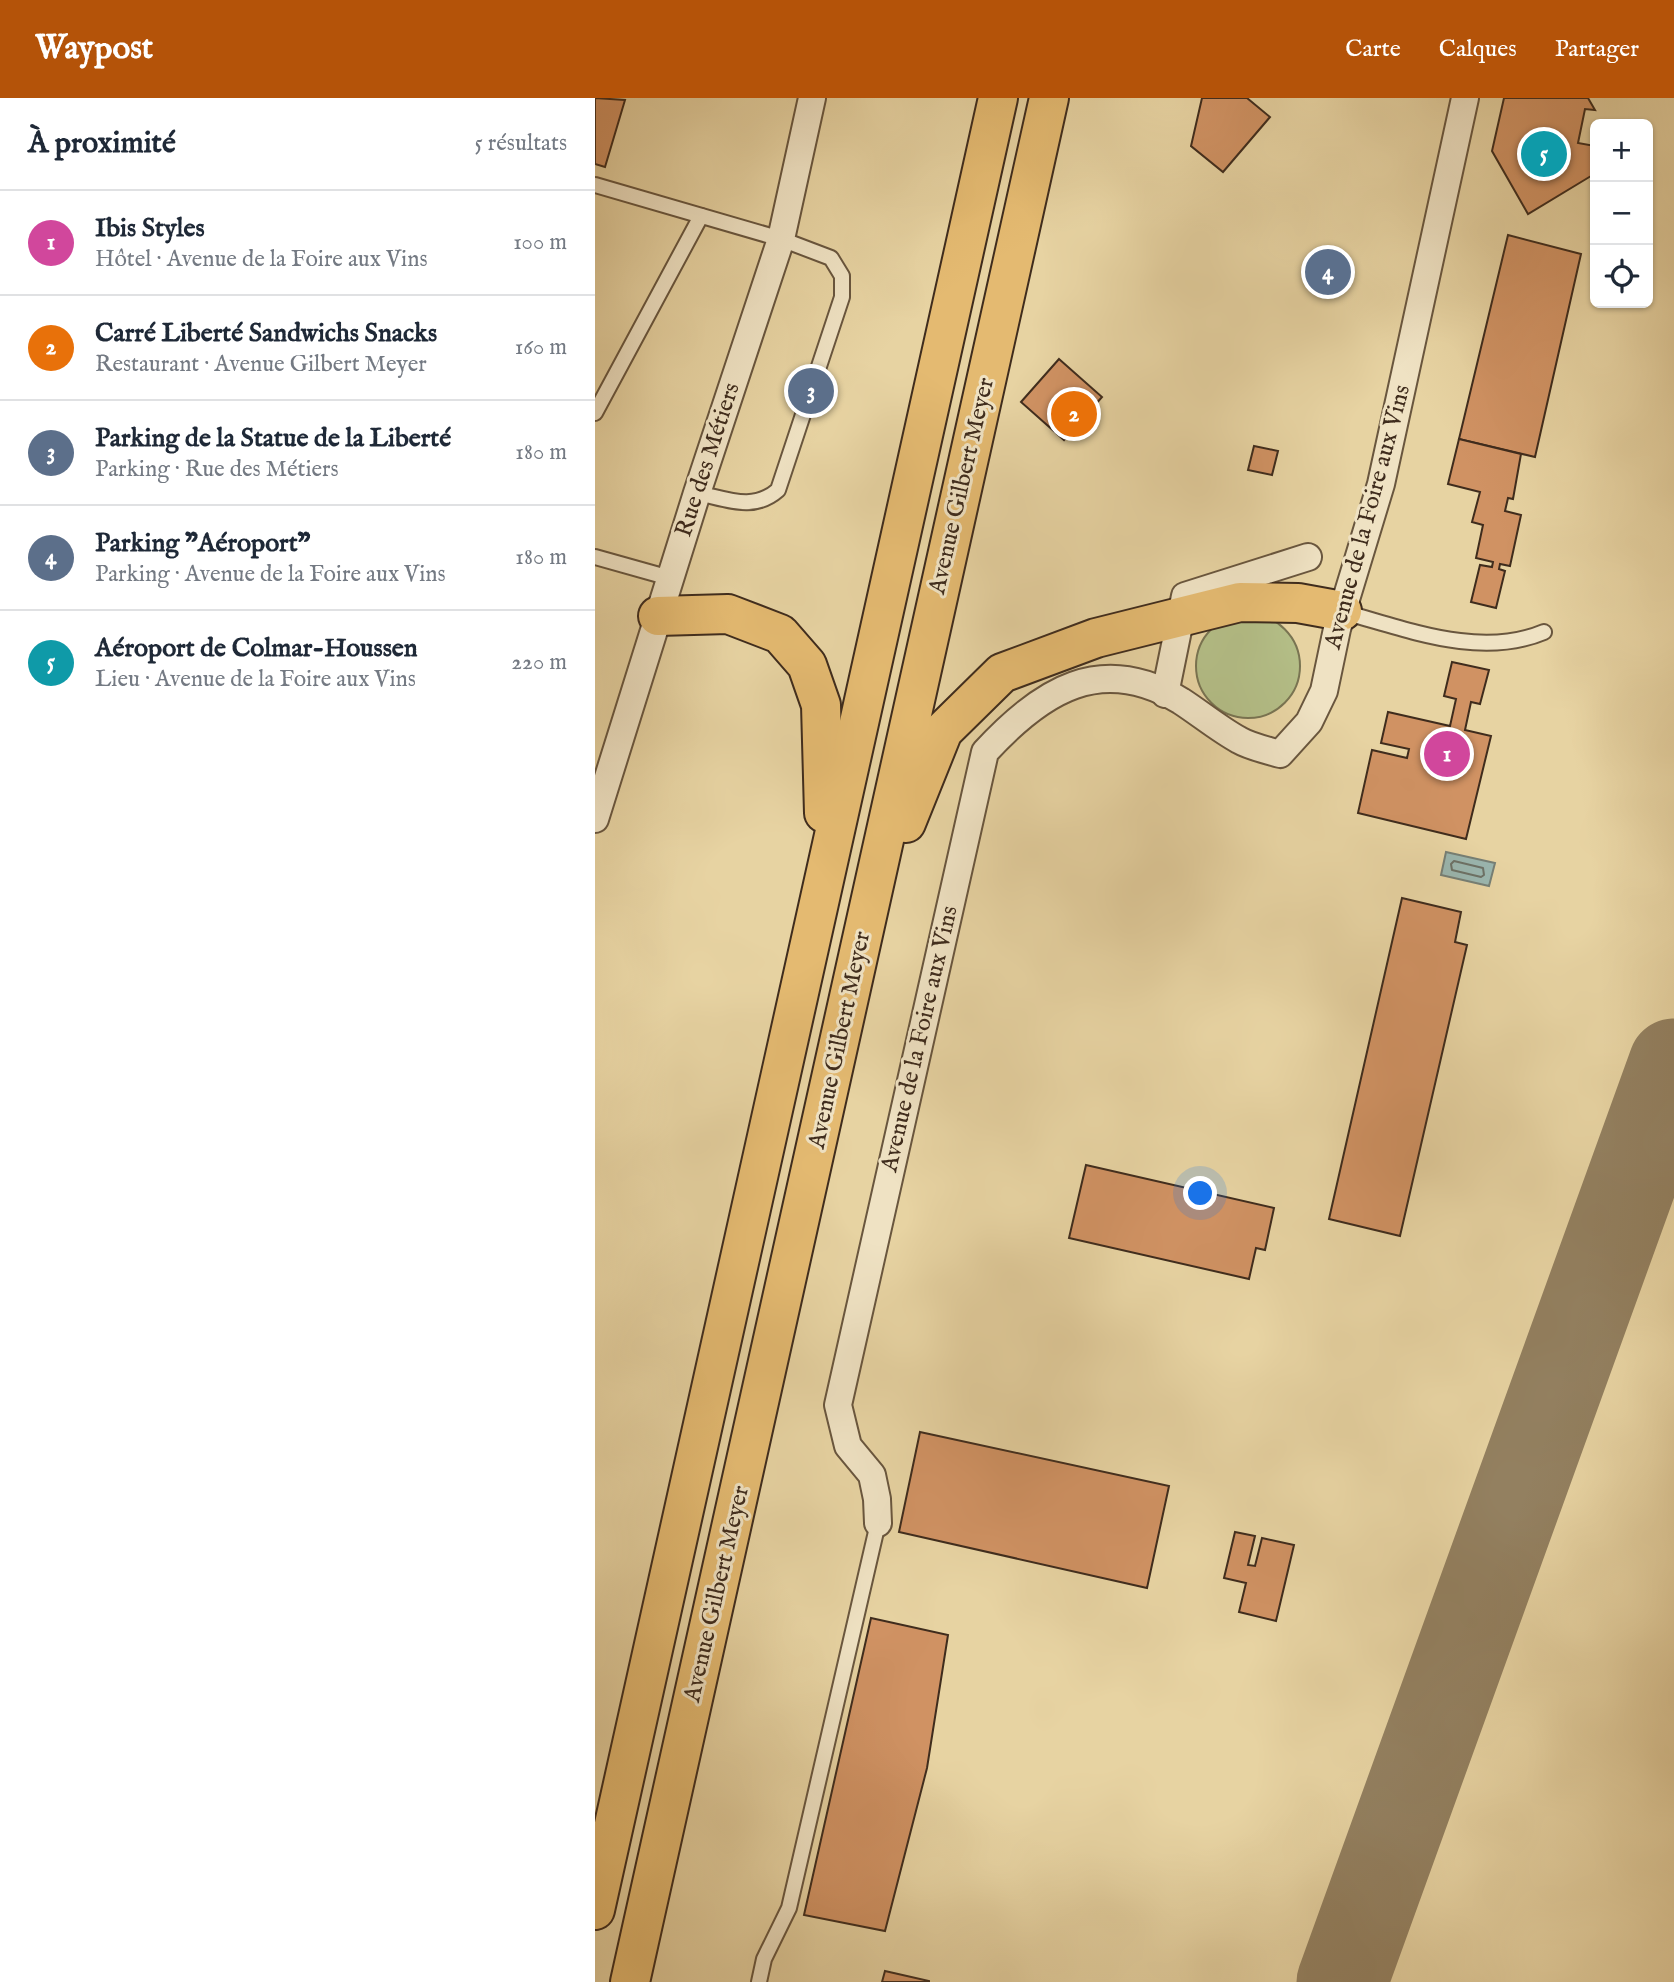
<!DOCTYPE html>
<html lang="fr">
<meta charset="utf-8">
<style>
body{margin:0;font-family:"IM FELL English",serif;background:#f6f6f7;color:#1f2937}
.controls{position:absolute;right:21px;top:21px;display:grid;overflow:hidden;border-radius:10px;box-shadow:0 2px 5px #0004}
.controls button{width:63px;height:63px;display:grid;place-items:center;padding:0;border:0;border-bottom:2px solid #e0e1e3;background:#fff;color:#1f2937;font:35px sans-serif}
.you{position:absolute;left:606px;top:1096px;width:24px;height:24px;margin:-18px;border:5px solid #fff;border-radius:50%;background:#1a73e8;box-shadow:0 0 0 10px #1a73e833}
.badge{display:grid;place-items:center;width:46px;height:46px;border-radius:50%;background:#b45309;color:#fff;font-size:23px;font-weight:700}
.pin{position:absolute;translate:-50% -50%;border:4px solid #fff;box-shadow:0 2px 7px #0006}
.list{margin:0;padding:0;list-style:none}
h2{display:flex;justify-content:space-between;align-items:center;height:91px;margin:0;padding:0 28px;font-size:30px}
h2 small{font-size:23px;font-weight:400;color:#747a83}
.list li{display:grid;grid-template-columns:46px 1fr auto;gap:21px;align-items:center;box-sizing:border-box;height:105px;padding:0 28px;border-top:2px solid #e0e1e3}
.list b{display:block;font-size:26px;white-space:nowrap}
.list p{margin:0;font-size:23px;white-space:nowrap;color:#747a83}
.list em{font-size:23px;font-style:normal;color:#747a83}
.icon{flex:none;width:38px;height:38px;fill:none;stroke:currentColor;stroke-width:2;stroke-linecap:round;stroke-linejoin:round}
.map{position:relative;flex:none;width:1079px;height:1884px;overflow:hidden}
header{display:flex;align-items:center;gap:42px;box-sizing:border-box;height:98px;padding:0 35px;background:#b45309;color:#fff}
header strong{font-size:33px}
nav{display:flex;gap:38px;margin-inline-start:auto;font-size:24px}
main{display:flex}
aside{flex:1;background:#fff}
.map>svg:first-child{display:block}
.green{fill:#b3bd86;stroke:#797452;stroke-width:2}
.water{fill:#9ab6af;stroke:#767f75;stroke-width:2}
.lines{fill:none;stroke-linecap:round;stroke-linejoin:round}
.shore{stroke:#6c7166;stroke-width:2}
.taxiway{stroke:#938060;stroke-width:91}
.building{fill:#d09263;stroke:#3f2c1d;stroke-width:2}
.lane-casing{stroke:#69563e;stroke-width:18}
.street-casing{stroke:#69563e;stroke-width:30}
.primary-casing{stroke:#3f2c1d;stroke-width:42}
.lane{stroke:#efe2c3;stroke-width:14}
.street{stroke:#efe2c3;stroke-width:26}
.primary{stroke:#e4ba71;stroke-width:38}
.labels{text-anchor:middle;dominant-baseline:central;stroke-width:6;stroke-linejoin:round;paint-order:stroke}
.street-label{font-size:24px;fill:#3f2c1d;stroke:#efe2c3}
</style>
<header>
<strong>Waypost</strong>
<nav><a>Carte</a><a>Calques</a><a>Partager</a></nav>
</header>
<main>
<aside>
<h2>À proximité<small>5 résultats</small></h2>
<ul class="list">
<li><span class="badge" style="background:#d1479c">1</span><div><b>Ibis Styles</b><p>Hôtel · Avenue de la Foire aux Vins</p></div><em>100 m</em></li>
<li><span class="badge" style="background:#e8710a">2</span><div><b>Carré Liberté Sandwichs Snacks</b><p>Restaurant · Avenue Gilbert Meyer</p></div><em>160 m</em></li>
<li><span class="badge" style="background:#5c6f8a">3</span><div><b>Parking de la Statue de la Liberté</b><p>Parking · Rue des Métiers</p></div><em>180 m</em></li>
<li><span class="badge" style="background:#5c6f8a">4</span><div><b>Parking &quot;Aéroport&quot;</b><p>Parking · Avenue de la Foire aux Vins</p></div><em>180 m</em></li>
<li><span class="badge" style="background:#0f9aa8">5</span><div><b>Aéroport de Colmar-Houssen</b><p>Lieu · Avenue de la Foire aux Vins</p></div><em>220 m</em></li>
</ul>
</aside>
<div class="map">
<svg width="1079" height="1884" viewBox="0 0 1079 1884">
<rect width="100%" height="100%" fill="#e7d3a2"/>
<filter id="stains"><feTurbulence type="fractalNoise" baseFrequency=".00286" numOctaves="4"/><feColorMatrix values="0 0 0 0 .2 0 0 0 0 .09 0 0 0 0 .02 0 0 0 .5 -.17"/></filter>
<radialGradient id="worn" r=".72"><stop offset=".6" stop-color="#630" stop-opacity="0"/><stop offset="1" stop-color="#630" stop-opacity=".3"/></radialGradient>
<!-- green -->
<circle class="green" cx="653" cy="568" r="52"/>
<!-- water -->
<path class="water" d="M851 754 900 765 894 788 846 777Z"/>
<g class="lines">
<!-- shore -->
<path class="shore" d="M859 763 888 770 889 777 886 779 857 772 856 766Z"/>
<!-- taxiway -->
<path class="taxiway" d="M747 1884 1079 966"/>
</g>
<!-- building -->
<g class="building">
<path d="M0 0 30 2 10 69 0 66Z"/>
<path d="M607 0H652L675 19 628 74 596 48Z"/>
<path d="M909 0H993L1000 12 990 11 983 45 1000 48 996 78 933 116 897 53Z"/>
<path d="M913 137 986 156 940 359 864 341Z"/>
<path d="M464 261 507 299 469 342 426 304Z"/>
<path d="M864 341 926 356 918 401 913 400 910 413 926 417 915 468 905 466 904 471 910 473 901 510 876 504 885 467 897 469 898 464 881 460 888 427 877 424 885 394 853 386Z"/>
<path d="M659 348 683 353 677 377 653 372Z"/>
<path d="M857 564 894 572 885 606 876 604 870 632 896 638 871 741 763 715 777 652 812 660 814 651 786 645 793 614 855 628 861 601 849 598Z"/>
<path d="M807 800 866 814 860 844 872 847 805 1138 734 1121Z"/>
<path d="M491 1067 679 1110 670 1152 661 1150 654 1181 474 1140Z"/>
<path d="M325 1334 574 1388 552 1490 304 1434Z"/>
<path d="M640 1434 660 1438 653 1467 660 1468 667 1440 699 1447 681 1523 644 1514 651 1485 629 1480Z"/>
<path d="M276 1520 353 1537 332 1670 290 1833 209 1817Z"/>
<path d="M290 1873 334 1883V1884H287Z"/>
</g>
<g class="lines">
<!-- lane casing -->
<g class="lane-casing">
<g id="lane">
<path d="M0 87 186 141 236 160 247 178V199L183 392C158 414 132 401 102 395"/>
<path d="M0 315 106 118"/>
<path d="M0 459 75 480"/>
<path d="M748 514C812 531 885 561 949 534"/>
<path d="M164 1884 169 1861 194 1810 283 1425"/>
</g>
</g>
<!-- street casing -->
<g class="street-casing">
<g id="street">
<path d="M570 596 590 498 713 459"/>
<path d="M0 721 102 395 186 141 217 0"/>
<path d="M283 1425 282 1401 277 1377 253 1348 243 1307 390 654C446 593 506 554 586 603 606 616 624 631 644 642 656 649 672 652 685 656L714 624 729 593 742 531 786 386 870 0"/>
</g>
</g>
<!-- primary casing -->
<g class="primary-casing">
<g id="primary">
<path d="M63 518 133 516 185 536 212 567 226 607 229 715"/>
<path d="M311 725 348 633 407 575 501 540 645 504 703 505 747 513"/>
<path d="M0 1812 403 0"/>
<path d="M35 1884 454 0"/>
</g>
</g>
<!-- lane -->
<use href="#lane" class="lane"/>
<!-- street -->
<use href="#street" class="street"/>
<!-- primary -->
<use href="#primary" class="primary"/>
</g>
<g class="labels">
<!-- street labels -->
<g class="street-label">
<text transform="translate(113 362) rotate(-72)">Rue des Métiers</text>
<text transform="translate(367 388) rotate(-77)">Avenue Gilbert Meyer</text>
<text transform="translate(773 419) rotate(-75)">Avenue de la Foire aux Vins</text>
<text transform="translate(325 941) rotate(-77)">Avenue de la Foire aux Vins</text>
<text transform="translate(245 942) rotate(-78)">Avenue Gilbert Meyer</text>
<text transform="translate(122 1496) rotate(-77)">Avenue Gilbert Meyer</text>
</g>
</g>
<rect width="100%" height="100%" filter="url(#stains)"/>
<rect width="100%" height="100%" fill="url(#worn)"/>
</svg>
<div class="controls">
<button>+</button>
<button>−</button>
<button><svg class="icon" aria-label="locate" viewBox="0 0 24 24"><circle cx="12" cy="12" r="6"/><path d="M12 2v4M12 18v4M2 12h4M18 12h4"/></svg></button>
</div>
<div class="you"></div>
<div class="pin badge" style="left:852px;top:656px;background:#d1479c">1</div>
<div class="pin badge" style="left:479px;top:316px;background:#e8710a">2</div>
<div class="pin badge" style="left:216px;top:293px;background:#5c6f8a">3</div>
<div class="pin badge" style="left:733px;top:174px;background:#5c6f8a">4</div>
<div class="pin badge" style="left:949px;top:56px;background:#0f9aa8">5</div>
</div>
</main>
